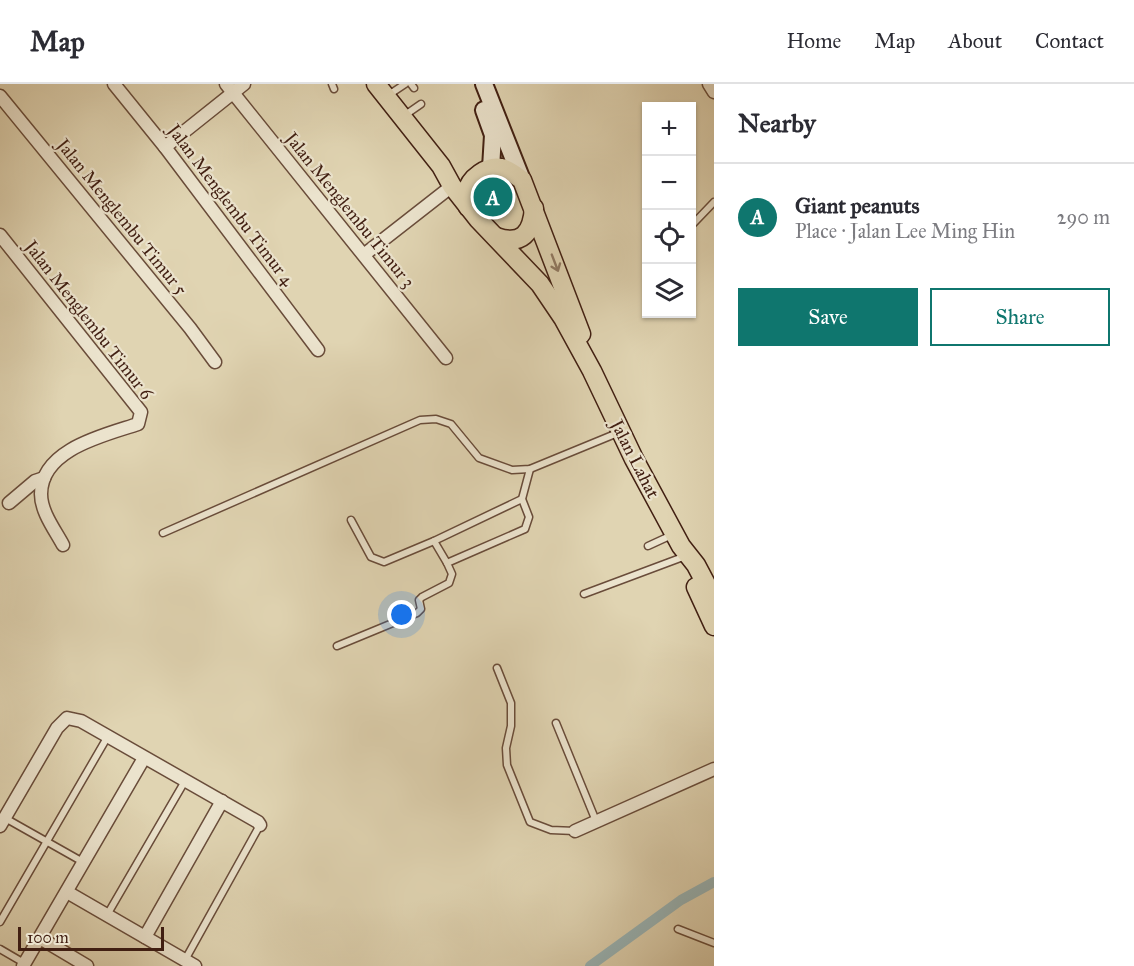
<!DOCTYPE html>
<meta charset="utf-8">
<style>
body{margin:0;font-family:"IM FELL Great Primer",serif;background:#f7f7f7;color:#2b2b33}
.controls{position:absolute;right:18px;top:18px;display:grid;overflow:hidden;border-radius:0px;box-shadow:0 2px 4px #0004}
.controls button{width:54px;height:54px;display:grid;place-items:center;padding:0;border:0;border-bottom:2px solid #e1e1e2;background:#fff;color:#2b2b33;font:30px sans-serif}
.scale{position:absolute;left:18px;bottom:15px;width:146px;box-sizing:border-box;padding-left:6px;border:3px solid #411f12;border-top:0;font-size:16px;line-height:21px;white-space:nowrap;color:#411f12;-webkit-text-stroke:4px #ebe3cd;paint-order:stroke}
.you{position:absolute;left:402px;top:531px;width:21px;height:21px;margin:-15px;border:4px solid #fff;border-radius:50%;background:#1a73e8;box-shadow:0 0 0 9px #1a73e833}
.badge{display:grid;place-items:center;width:39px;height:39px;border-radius:50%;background:#0f766e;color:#fff;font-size:20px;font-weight:700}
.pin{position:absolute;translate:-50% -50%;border:3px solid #fff;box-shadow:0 2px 6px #0006}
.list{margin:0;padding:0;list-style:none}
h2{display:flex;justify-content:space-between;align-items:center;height:78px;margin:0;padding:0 24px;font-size:26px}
h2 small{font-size:20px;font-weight:400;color:#7c7c81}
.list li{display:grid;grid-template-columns:39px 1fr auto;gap:18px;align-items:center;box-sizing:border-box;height:108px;padding:0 24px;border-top:2px solid #e1e1e2}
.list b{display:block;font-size:22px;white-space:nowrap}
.list p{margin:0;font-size:20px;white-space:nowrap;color:#7c7c81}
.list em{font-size:20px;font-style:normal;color:#7c7c81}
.actions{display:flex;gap:12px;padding:18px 24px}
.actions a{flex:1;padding:14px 0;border:2px solid #0f766e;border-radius:0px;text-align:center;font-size:21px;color:#0f766e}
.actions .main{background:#0f766e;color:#fff}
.icon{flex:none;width:33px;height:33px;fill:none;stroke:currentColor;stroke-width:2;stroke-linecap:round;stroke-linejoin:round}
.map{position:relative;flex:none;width:714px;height:882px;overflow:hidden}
header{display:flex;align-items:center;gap:36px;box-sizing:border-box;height:84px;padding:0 30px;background:#fff;border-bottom:2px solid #e1e1e2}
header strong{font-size:28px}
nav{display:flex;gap:33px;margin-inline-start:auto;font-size:21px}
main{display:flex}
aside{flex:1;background:#fff}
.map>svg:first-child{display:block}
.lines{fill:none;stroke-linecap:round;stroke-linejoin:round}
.canal{stroke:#99b5b7;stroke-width:10}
.service-casing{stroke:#694c3a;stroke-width:9}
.minor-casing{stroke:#694c3a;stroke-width:15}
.secondary-casing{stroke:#411f12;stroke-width:20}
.primary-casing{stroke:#411f12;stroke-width:21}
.service{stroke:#ebe3cd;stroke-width:6}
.minor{stroke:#ebe3cd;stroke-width:12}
.secondary{stroke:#ebe3cd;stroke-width:16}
.primary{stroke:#e0d4b2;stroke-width:18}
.oneway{stroke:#907a62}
.labels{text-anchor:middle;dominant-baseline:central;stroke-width:4.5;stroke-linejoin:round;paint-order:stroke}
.street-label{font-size:18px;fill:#411f12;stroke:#ebe3cd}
</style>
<header>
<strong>Map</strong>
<nav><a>Home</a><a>Map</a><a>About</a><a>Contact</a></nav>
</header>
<main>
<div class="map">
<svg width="714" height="882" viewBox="0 0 714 882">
<rect width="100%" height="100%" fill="#e0d4b2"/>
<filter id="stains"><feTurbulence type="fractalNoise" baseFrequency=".00333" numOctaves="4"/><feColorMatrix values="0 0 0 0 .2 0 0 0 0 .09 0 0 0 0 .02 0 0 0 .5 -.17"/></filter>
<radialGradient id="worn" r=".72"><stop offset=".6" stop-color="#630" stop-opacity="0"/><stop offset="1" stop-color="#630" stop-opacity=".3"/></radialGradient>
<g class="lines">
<!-- canal -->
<path class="canal" d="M590 882 681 816 714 798"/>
<!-- service casing -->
<g class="service-casing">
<g id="service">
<path d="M332 0 334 5"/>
<path d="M411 0 414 4"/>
<path d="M393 8 405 0"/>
<path d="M408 29 421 20"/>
<path d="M692 141 714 118"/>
<path d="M351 436 371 473 384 478 434 457"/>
<path d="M163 449 420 336 436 335 451 340 479 374 512 386 530 385 620 348"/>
<path d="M648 462 674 450"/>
<path d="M447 479 434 457 522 415"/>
<path d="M584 510 683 473"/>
<path d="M337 562 417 529 421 525 419 516 422 513 449 499 452 490 447 479 525 445 529 433 522 415 530 385"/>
<path d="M497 584 511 619V642L506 664 507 681 530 738 551 746 575 747"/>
<path d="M556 639 596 737"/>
<path d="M5 734 83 778"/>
<path d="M107 831 185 697"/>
<path d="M0 838 108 652"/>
<path d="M678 845 714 859"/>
<path d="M0 865 24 879"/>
<path d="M185 876 260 741"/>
</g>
</g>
<!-- minor casing -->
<g class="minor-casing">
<g id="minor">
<path d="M114 0 165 63 318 266"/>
<path d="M226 0 446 274"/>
<path d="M709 0 714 8"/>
<path d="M0 12 190 244 215 278"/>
<path d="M165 63 244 0"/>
<path d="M0 151 141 328 138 340C105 351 41 365 41 410 41 428 55 446 63 461"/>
<path d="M365 170 452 102"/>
<path d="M9 419 35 397 44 394"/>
<path d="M0 742 57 644 67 634 81 637 258 738 260 741"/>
<path d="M575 747 714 685"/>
<path d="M67 808 195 882"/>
<path d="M145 853 222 717"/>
<path d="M40 854 87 882"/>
<path d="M23 882 144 674"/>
</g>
</g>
<!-- secondary casing -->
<g class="secondary-casing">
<g id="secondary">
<path d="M484 0 522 96"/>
<path d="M484 26 493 51 491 84"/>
</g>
</g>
<!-- primary casing -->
<g class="primary-casing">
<g id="primary">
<path d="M376 0 441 82 452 102 478 135 540 200 563 234 592 287 634 375 681 462 696 481 714 515"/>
<path d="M468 123C468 118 466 112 467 108 469 94 488 81 501 84 509 85 516 92 522 96L581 250"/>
<path d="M496 153C522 162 532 149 534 124"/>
<path d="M696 503 714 542"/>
</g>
</g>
<!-- service -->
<use href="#service" class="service"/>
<!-- minor -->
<use href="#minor" class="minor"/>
<!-- secondary -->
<use href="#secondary" class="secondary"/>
<!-- primary -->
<use href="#primary" class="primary"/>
</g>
<!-- one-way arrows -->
<defs><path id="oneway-shaft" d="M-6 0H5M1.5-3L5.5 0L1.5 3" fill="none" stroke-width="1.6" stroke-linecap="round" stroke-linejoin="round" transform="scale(1.5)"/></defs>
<use class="oneway" href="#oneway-shaft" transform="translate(555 179) rotate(69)"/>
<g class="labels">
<!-- street labels -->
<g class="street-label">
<text transform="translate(231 121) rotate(53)">Jalan Menglembu Timur 4</text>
<text transform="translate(350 126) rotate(51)">Jalan Menglembu Timur 3</text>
<text transform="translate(122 133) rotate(51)">Jalan Menglembu Timur 5</text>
<text transform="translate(89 236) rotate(52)">Jalan Menglembu Timur 6</text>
<text transform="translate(635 375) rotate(63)">Jalan Lahat</text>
</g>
</g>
<rect width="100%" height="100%" filter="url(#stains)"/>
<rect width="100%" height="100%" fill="url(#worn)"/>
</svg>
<div class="controls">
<button>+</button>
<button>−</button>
<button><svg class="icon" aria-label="locate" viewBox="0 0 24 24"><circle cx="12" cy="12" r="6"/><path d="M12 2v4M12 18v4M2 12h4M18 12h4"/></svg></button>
<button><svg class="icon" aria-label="layers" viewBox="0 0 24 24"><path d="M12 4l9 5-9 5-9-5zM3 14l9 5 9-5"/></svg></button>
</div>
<div class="scale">100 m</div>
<div class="you"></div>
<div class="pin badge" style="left:493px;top:113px">A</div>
</div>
<aside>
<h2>Nearby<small></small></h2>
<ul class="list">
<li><span class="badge">A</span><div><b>Giant peanuts</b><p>Place · Jalan Lee Ming Hin</p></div><em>290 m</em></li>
</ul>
<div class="actions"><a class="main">Save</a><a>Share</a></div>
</aside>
</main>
